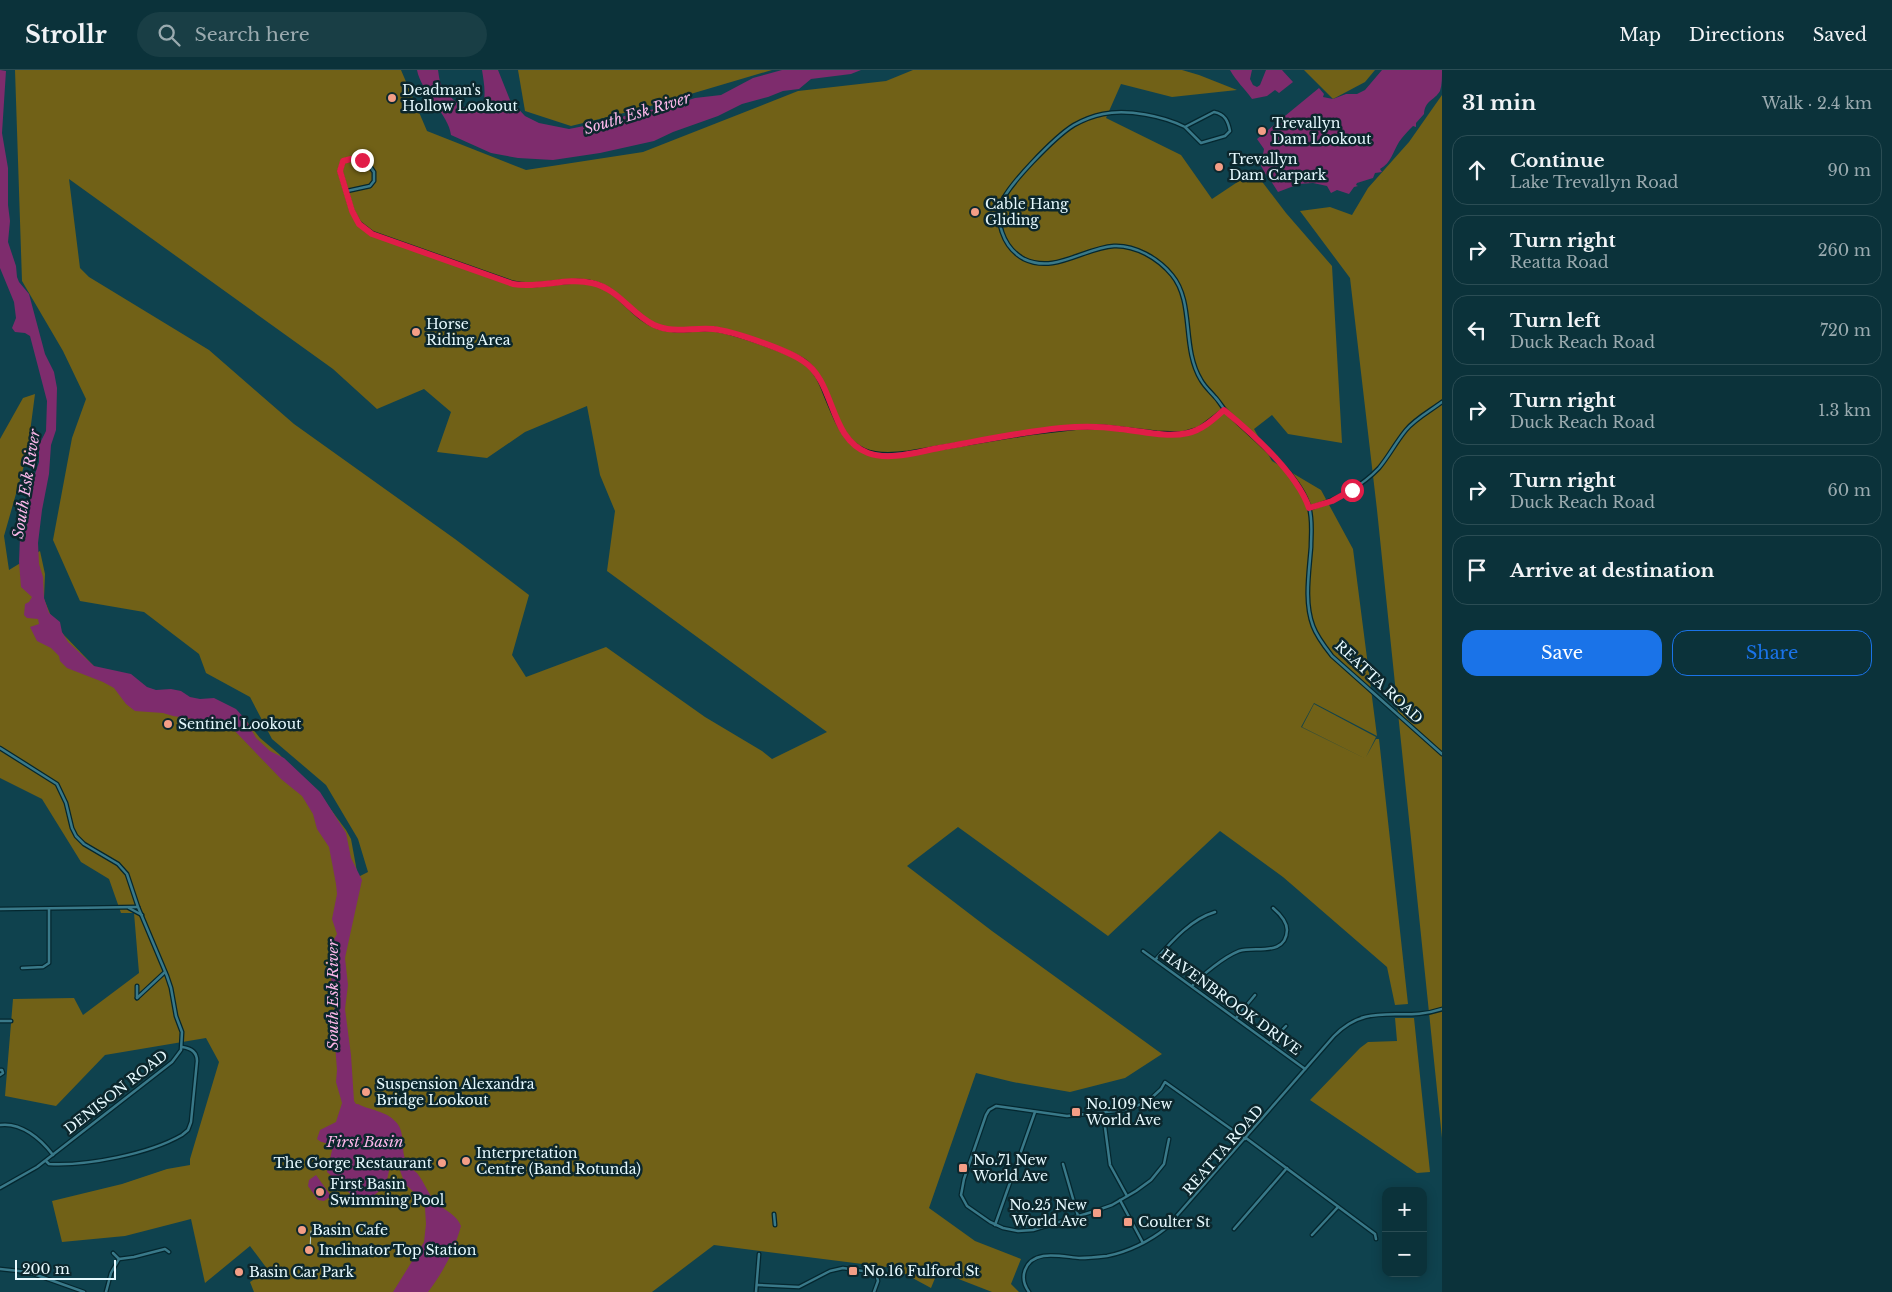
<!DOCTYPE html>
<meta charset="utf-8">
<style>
body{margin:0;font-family:"Libre Baskerville",serif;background:#193e45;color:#f1f3f6}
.controls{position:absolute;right:15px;bottom:15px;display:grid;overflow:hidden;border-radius:10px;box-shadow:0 2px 12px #0003}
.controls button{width:45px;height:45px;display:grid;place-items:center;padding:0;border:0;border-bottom:1px solid #2b4d54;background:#0b323a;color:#f1f3f6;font:25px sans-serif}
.scale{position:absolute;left:15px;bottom:12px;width:101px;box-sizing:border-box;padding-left:5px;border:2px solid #e6f9fe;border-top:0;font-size:14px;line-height:18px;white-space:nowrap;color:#e6f9fe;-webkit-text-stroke:4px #0c272d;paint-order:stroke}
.stop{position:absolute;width:15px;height:15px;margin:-11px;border:4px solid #e11d48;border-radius:50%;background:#fff}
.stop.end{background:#e11d48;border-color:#fff;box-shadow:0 1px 5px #0008}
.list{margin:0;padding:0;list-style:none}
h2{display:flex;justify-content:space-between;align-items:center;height:65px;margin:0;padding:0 20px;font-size:21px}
h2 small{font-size:16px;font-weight:400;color:#9aaaaf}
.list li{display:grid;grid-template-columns:32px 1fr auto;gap:15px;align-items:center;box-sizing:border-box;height:70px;margin:0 10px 10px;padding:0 10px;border:1px solid #2b4d54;border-radius:15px}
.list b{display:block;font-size:19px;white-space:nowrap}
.list p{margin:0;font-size:16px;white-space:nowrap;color:#9aaaaf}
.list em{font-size:16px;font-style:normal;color:#9aaaaf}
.actions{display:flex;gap:10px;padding:15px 20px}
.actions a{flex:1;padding:11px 0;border:1px solid #1a73e8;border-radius:15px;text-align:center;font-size:18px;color:#1a73e8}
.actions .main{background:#1a73e8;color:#fff}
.icon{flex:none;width:28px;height:28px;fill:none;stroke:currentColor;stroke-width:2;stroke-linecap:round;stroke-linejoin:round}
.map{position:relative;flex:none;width:1442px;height:1222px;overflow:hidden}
header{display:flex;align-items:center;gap:30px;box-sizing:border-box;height:70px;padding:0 25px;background:#0b323a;border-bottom:1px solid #2b4d54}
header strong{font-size:24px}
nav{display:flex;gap:28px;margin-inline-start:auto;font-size:18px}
.search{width:350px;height:45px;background:#193e45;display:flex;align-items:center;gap:12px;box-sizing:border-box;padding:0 18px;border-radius:28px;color:#9aaaaf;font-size:19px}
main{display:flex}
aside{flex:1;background:#0b323a}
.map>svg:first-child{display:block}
.green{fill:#716117;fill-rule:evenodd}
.water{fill:#7e2c6d}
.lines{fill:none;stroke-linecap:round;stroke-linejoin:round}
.minor-casing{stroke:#04272f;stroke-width:5}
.minor{stroke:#397989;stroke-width:2.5}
.rail{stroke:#bbd4db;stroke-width:1}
.route{stroke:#e11d48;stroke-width:6}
.poi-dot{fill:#f49e86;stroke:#0c272d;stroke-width:2}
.labels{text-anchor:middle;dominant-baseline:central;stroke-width:5;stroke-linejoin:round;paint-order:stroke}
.poi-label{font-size:14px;fill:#e6f9fe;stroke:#0c272d;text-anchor:start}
.street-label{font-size:14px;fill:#e6f9fe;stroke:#0c272d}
.water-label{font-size:15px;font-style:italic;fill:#fbb7e9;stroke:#0c272d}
</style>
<header>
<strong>Strollr</strong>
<div class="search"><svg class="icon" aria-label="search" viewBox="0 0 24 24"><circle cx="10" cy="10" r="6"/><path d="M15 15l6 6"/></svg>Search here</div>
<nav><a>Map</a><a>Directions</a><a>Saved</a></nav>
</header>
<main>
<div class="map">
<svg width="1442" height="1222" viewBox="0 0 1442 1222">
<rect width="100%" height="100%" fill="#0f424e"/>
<!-- green -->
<g class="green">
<path d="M15 0H401L427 61 526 100 643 82 798 21 886 11 913 0H1182L1199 5 1237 20 1172 27 1121 14 1106 48 1181 85 1212 129 1254 101 1286 143 1332 196 1342 373 1288 364 1272 345 1254 359 1272 391 1321 420 1353 479 1377 666 1314 633 1301 657 1366 689 1302 657 1314 634 1376 667 1366 687 1376 669H1379L1408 934 1395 935 1387 897 1283 807 1220 761 1108 866 958 757 907 796 992 861 1162 984 1125 1008 1070 1022 1013 1012 976 1003 929 1138 975 1171 1021 1189 1011 1214 1019 1222H992L938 1201 931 1218 894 1198 714 1175 652 1222H254L250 1212 268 1200 250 1176 205 1213 191 1149 125 1166 62 1172 52 1131 122 1114 167 1099 190 1095V1089L219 992 206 968 105 985 56 1036 5 1026 13 929 74 928 83 945 139 903 134 843H121L109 809 81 792 42 729 0 708V369L23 328 35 324 27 385 4 466 9 500 40 481 45 504 44 529 51 546 62 563 115 618 245 649 260 668 279 684 326 733 346 760 351 769 358 807 368 802 358 769 326 715 272 669 250 627 206 603 199 584 144 542 80 531 53 470 72 368 86 329 63 281 22 211ZM69 109 333 299 377 339 424 319 451 342 437 382 487 388 525 362 587 336 600 405 615 441 607 501 827 662 772 689 762 681 705 647 606 577 526 607 512 585 529 525 455 469 294 354 209 280 89 207 80 198Z"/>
<path d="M518 0H772L640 39 571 56 525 41Z"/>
<path d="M1304 0H1375L1365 12 1333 29Z"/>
<path d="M1442 25V1068L1377 440 1350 208 1300 141 1330 137 1352 145 1368 118 1409 72Z"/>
<path d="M1395 948H1414L1430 1102 1417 1103 1310 1030 1360 978 1368 972 1397 971Z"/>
</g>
<!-- water -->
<g class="water">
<path d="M0 0 6 1 2 63 8 98V135L10 151 8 172 16 196 17 207 19 212 29 224 45 284 54 302 57 318 56 360 51 375 49 404 42 440 38 473 39 494 43 507 44 528 49 543 60 552 62 562 68 572 94 596 131 604 147 617 156 620 171 619 181 621 190 627 200 629 214 628 236 639 246 650 256 668 270 681 284 688 320 722 346 763 351 788 362 810 345 888 348 915 345 939 351 985 354 1031 356 1034H358C371 1041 385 1040 396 1052 407 1064 399 1082 408 1095 411 1098 414 1101 417 1103 425 1113 429 1127 439 1135 447 1141 457 1146 461 1156 454 1181 444 1201 428 1222H393L424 1172 426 1154 425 1138 417 1125 405 1114 395 1087C388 1092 390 1104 386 1112 381 1122 368 1131 358 1131L327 1102 333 1076C328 1072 322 1074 317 1069L320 1060 336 1052 342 1033 336 1012 337 1000 335 974V940L332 930 330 883 332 873 337 864 332 849 337 824 336 814 329 777 317 759 313 744 302 726 281 709 233 659 199 650 173 646 163 643 135 641 126 634 114 618 103 612 67 598 60 591 59 586 51 578 37 571 30 557 39 554 38 549 27 548 24 545 25 534 29 532 32 527 21 517 19 492 20 466 27 441 33 410 39 392V375L46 361 47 331 30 266 25 263 15 262 12 258 16 248 14 232 0 198Z"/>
<path d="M417 0H438C439 5 439 11 442 16 449 27 467 45 481 40 487 28 484 13 482 0H498L510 30 525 46 539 53 569 59 614 50 630 44 670 36 695 28 721 25 753 8 782 0H861L851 4 811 9 799 19 783 21 768 27 742 34 718 46 673 62 654 71 600 83 553 90 518 88 491 83 451 65C449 45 421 22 417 0Z"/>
<path d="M1230 0H1252L1250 9 1253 15 1257 17 1260 15 1266 0H1282L1293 12 1279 23 1275 20 1267 26 1252 29C1245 19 1236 11 1230 0Z"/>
<path d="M1382 0H1442C1442 7 1442 15 1440 21 1434 31 1425 30 1424 44L1416 53V57L1413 56C1408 61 1403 66 1399 72 1393 82 1391 93 1380 99L1382 102 1375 103 1373 108 1357 113 1356 115 1358 116 1354 117 1349 124 1337 120 1331 123 1327 116 1313 113 1299 114 1278 122 1271 111 1269 110 1261 96 1264 79 1257 69 1319 18 1324 24 1323 27 1333 29 1346 24H1357L1365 20Z"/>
<path d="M316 1105 331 1126 324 1131 318 1130 308 1116 309 1110Z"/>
</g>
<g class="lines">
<!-- minor casing -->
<g class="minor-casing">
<g id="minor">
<path d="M1185 57 1201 73 1225 66 1230 61C1228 51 1225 44 1214 42L1185 57C1163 46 1128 39 1103 44 1093 46 1083 50 1074 55 1056 66 1006 116 1000 136 998 145 999 154 1002 162 1006 174 1013 183 1024 189 1055 204 1083 178 1114 176 1135 175 1158 188 1172 205 1195 233 1181 277 1201 310 1205 317 1210 321 1215 327 1219 331 1222 337 1226 341 1251 367 1299 402 1309 437 1313 450 1311 464 1311 477 1309 503 1304 532 1313 556 1317 567 1325 577 1332 586L1442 684"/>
<path d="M347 121 370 116 374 111V102C367 90 356 87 343 91L340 101 352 141 359 153 372 163 513 213C538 219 563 208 589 212 621 218 630 247 658 257 675 263 693 258 711 259 729 260 789 281 804 291 816 300 821 312 826 325 845 372 854 390 908 383L1029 363 1080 357H1104L1157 363 1182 364 1199 359 1224 340"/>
<path d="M1310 438C1336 430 1360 418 1379 398 1389 386 1396 372 1406 360 1415 349 1430 341 1442 332"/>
<path d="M0 678 57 714 66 733 72 758 76 766 84 774 118 794 127 804 138 837 167 906 171 918 176 946 182 962 181 980 172 992 37 1097 0 1118"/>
<path d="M129 838 142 845"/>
<path d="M0 839 138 837"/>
<path d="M1143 881 1305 999"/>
<path d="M1156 889C1172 871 1191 849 1215 842"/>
<path d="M22 898 43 897 49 893V839"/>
<path d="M1192 916C1203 904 1224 887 1239 881 1255 876 1286 887 1287 860 1287 851 1280 844 1273 838"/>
<path d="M137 928 165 902"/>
<path d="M137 928V916"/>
<path d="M1236 948 1255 925"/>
<path d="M0 951H11"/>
<path d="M1270 973 1286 956"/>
<path d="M0 1000H2L3 1003 0 1005"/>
<path d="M1103 1042 1110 1095 1127 1126"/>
<path d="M0 1055C21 1052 41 1069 53 1085"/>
<path d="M1246 1068 1375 1164 1376 1169"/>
<path d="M1169 1069 1164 1094 1151 1110 1136 1121 1112 1135 1095 1141 1033 1160 1018 1161 1003 1158 990 1152 967 1136 961 1125 964 1109 986 1045 989 1040 996 1036 1067 1046 1125 1040 1147 1032 1161 1019 1165 1012 1245 1069"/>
<path d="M46 1091 49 1094C87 1096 149 1084 182 1065L188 1060 191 1052 197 991C197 982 191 978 182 977"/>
<path d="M1063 1094 1078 1146"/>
<path d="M1120 1130 1143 1173"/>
<path d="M774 1144 775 1155"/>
<path d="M995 1155 1035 1042"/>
<path d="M1234 1159 1287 1098"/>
<path d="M1312 1165 1338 1137"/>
<path d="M113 1183 119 1189"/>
<path d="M0 1199 28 1202 84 1222"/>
<path d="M757 1215 799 1217 830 1201 843 1198 876 1203 878 1211 874 1222"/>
<path d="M106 1222 111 1203 119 1189 134 1187 165 1179 169 1182"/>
<path d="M756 1222 759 1184"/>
<path d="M1029 1222C1024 1215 1022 1208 1025 1200 1033 1178 1063 1187 1080 1188 1089 1188 1098 1187 1107 1186 1128 1182 1150 1171 1166 1158L1334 966C1369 930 1401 953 1442 939"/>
</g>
</g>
<!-- minor -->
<use href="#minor" class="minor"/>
<!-- rail -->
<path class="rail" d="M310 1178 311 1161"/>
</g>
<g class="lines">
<!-- route -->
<path class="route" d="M362 90 351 89 343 91 340 101 352 141 359 154 372 164 513 214C539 219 566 207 592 213 619 219 631 244 654 255 673 264 693 257 713 259 733 261 787 280 803 291 836 312 828 368 868 383 889 391 917 382 939 378 979 371 1020 362 1061 358 1081 356 1100 356 1120 359 1142 361 1166 368 1188 363 1202 360 1214 349 1224 340 1253 364 1297 403 1309 438L1332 431 1352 420"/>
</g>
<!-- markers -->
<g class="poi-dot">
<circle cx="392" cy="28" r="5"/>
<circle cx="1262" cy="61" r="5"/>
<circle cx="1219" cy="97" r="5"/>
<circle cx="975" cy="142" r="5"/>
<circle cx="416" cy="262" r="5"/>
<circle cx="168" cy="654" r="5"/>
<circle cx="366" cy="1022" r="5"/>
<rect x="1071" y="1037" width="10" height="10" rx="2.5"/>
<circle cx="466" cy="1091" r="5"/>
<circle cx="442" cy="1093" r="5"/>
<rect x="958" y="1093" width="10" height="10" rx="2.5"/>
<circle cx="320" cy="1122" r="5"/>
<rect x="1092" y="1138" width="10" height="10" rx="2.5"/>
<rect x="1123" y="1147" width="10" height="10" rx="2.5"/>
<circle cx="302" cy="1160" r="5"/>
<circle cx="309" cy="1180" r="5"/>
<rect x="848" y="1196" width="10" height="10" rx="2.5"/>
<circle cx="239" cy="1202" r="5"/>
</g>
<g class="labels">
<!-- poi labels -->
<g class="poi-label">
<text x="402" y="20">Deadman's<tspan x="402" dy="16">Hollow Lookout</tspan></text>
<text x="1272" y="53">Trevallyn<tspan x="1272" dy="16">Dam Lookout</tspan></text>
<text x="1229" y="89">Trevallyn<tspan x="1229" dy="16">Dam Carpark</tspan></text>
<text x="985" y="134">Cable Hang<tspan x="985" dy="16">Gliding</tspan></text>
<text x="426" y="254">Horse<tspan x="426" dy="16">Riding Area</tspan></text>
<text x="178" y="654">Sentinel Lookout</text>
<text x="376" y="1014">Suspension Alexandra<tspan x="376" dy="16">Bridge Lookout</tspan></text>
<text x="1086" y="1034">No.109 New<tspan x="1086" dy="16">World Ave</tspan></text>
<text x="476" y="1083">Interpretation<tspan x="476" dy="16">Centre (Band Rotunda)</tspan></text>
<text x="973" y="1090">No.71 New<tspan x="973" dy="16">World Ave</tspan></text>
<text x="432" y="1093" text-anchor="end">The Gorge Restaurant</text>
<text x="330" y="1114">First Basin<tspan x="330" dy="16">Swimming Pool</tspan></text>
<text x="1087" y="1135" text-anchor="end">No.25 New<tspan x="1087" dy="16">World Ave</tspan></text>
<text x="1138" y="1152">Coulter St</text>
<text x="312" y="1160">Basin Cafe</text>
<text x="319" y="1180">Inclinator Top Station</text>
<text x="863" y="1201">No.16 Fulford St</text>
<text x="249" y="1202">Basin Car Park</text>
</g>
<!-- street labels -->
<g class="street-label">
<text transform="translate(1379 612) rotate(43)">REATTA ROAD</text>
<text transform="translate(1231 932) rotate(36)">HAVENBROOK DRIVE</text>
<text transform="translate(116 1022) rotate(-38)">DENISON ROAD</text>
<text transform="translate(1223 1080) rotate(-49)">REATTA ROAD</text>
</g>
<!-- water labels -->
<g class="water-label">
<text transform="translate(637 43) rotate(-17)">South Esk River</text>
<text transform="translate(26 414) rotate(-81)">South Esk River</text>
<text transform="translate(332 925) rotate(-90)">South Esk River</text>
<text x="365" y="1071">First Basin</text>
</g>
</g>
</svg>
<div class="controls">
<button>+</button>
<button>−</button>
</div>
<div class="scale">200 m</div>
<div class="stop" style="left:1352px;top:420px"></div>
<div class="stop end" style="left:362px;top:90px"></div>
</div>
<aside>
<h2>31 min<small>Walk · 2.4 km</small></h2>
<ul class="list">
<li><svg class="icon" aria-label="ahead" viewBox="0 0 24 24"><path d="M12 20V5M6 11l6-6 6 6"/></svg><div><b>Continue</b><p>Lake Trevallyn Road</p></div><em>90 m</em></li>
<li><svg class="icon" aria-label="right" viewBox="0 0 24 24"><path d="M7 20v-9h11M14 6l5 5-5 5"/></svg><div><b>Turn right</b><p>Reatta Road</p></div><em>260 m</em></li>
<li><svg class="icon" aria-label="left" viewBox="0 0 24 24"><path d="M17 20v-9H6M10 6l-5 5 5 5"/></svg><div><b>Turn left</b><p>Duck Reach Road</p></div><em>720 m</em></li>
<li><svg class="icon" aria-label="right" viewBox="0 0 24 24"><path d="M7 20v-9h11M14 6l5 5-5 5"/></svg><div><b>Turn right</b><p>Duck Reach Road</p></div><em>1.3 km</em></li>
<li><svg class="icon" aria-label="right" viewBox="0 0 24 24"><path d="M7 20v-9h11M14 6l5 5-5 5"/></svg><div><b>Turn right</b><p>Duck Reach Road</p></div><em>60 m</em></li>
<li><svg class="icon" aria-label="arrive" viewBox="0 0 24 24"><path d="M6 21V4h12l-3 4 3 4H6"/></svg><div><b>Arrive at destination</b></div></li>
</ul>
<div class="actions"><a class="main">Save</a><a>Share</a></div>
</aside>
</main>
